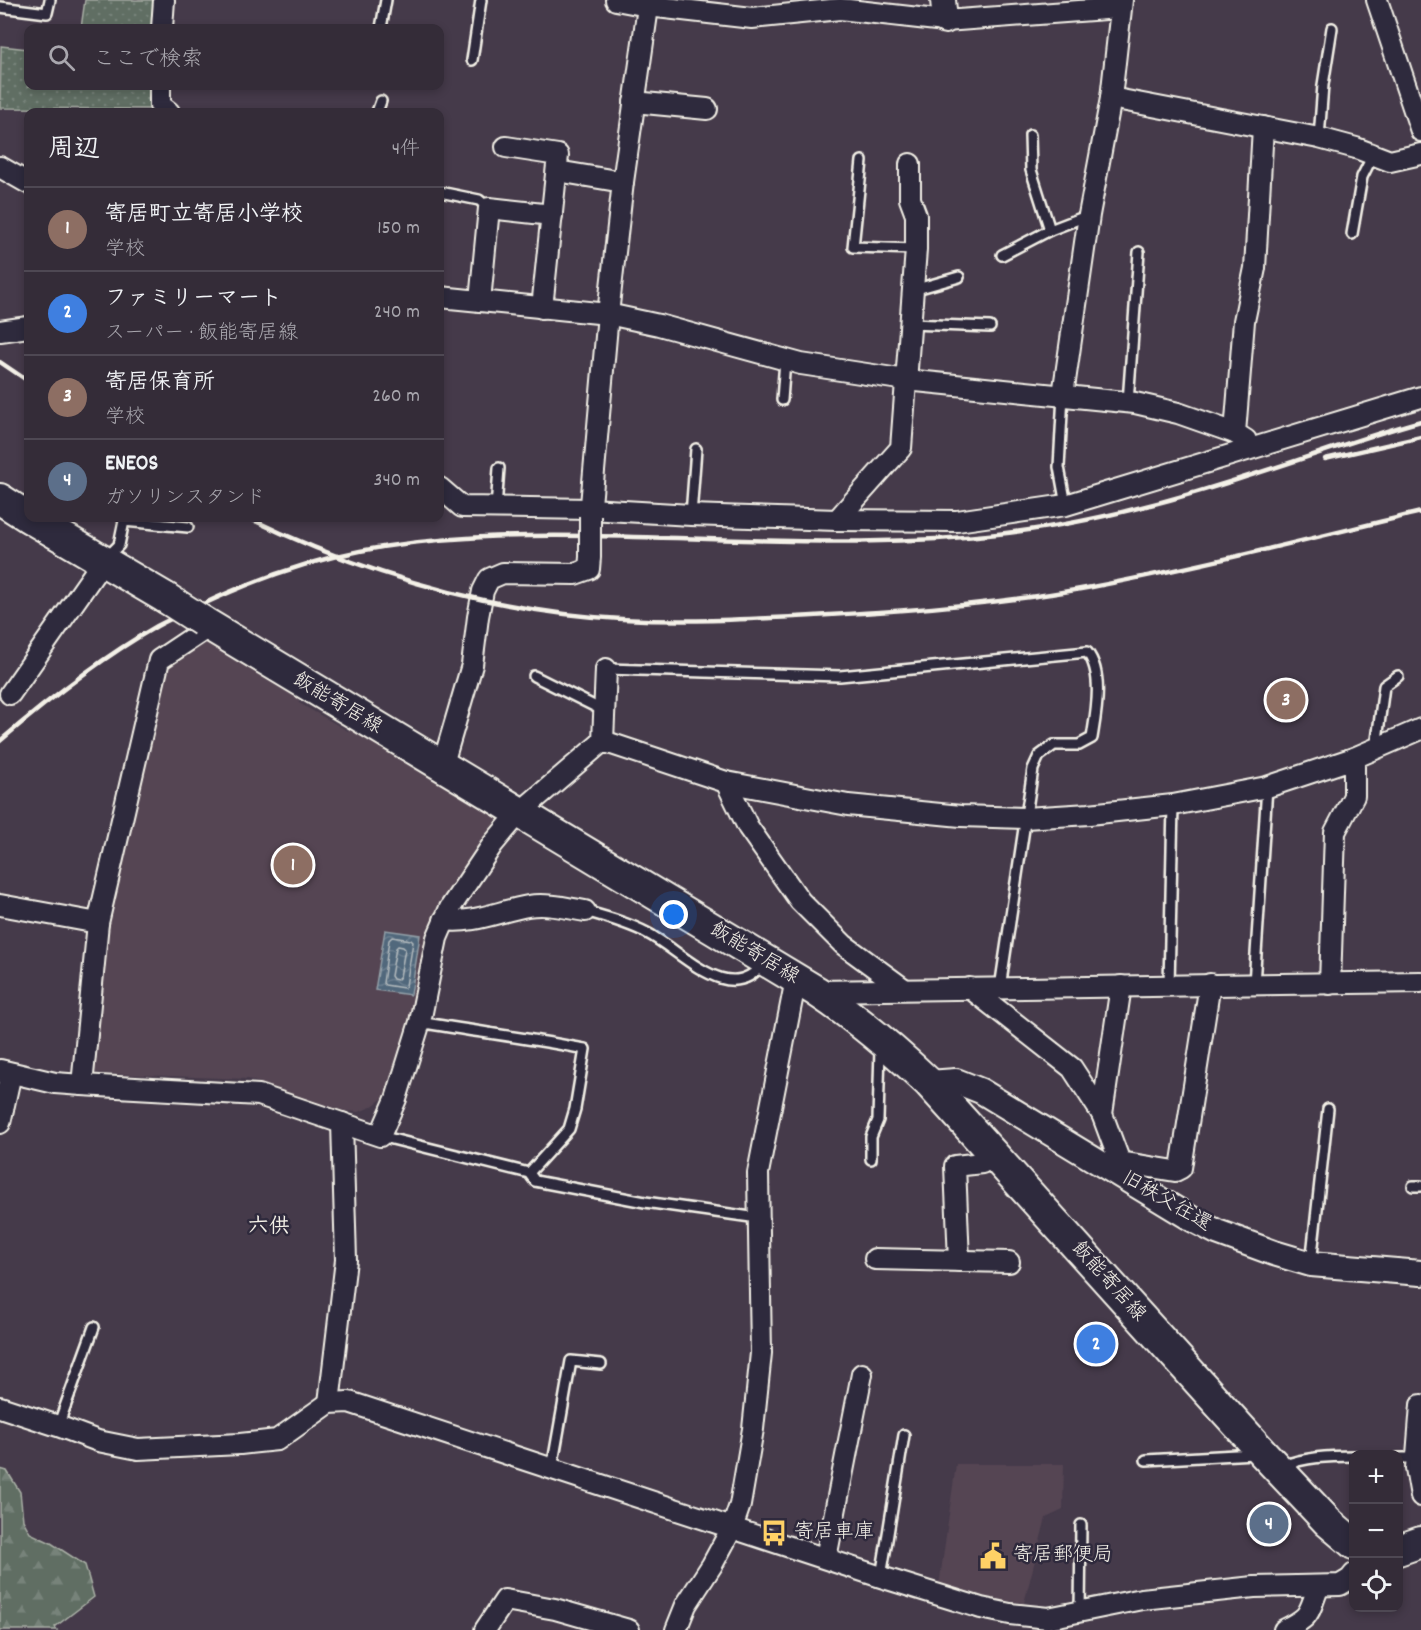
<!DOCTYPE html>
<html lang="ja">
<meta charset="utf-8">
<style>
body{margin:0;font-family:Dekko,"Klee One",sans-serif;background:#3f3843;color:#f1f3f6}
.controls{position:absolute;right:18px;bottom:18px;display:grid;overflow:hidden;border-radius:12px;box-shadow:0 3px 9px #0003}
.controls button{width:54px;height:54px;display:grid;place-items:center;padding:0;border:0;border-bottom:2px solid #4e4853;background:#342c38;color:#f1f3f6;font:30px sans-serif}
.you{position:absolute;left:674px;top:915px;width:21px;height:21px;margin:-15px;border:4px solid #fff;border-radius:50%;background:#1a73e8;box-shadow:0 0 0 9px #1a73e833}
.badge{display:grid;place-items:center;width:39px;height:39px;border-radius:50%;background:#90b9f0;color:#fff;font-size:20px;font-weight:700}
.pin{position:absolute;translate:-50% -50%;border:3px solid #fff;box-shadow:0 2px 6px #0006}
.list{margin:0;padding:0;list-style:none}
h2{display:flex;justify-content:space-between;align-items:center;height:78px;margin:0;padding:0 24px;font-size:26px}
h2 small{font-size:20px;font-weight:400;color:#a9a7ae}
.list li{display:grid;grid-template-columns:39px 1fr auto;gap:18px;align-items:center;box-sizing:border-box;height:84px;padding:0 24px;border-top:2px solid #4e4853}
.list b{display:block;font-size:22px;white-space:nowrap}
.list p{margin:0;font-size:20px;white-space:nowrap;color:#a9a7ae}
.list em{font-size:20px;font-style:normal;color:#a9a7ae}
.icon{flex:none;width:33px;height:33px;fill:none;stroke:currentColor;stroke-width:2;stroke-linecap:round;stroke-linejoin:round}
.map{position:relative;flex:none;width:1421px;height:1630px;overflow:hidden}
.search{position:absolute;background:#342c38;box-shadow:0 3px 9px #0003;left:24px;top:24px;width:420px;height:66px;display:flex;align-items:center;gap:15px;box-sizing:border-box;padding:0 21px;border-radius:12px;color:#a9a7ae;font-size:22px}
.panel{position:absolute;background:#342c38;box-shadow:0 3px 9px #0003;left:24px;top:108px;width:420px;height:414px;border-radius:12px}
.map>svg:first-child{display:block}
.built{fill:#544553}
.grass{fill:url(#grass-dots);stroke:#aab0a6;stroke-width:1.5}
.forest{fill:url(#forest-firs);stroke:#aab0a6;stroke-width:1.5}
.water{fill:url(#water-waves);stroke:#929fa7;stroke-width:1.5}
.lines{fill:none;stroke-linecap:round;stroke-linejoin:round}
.shore{stroke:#b3babd;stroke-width:1.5}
.service-casing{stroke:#f4f1e8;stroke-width:14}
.minor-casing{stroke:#f4f1e8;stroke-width:24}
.tertiary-casing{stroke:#f4f1e8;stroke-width:28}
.primary-casing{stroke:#f4f1e8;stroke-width:34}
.service{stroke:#2f2a3d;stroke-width:9}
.minor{stroke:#2f2a3d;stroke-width:20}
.tertiary{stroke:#2f2a3d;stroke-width:24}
.primary{stroke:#2f2a3d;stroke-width:30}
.rail{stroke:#f4f1e8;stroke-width:4.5}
.minor-bridge-casing{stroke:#f4f1e8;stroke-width:24;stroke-linecap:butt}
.primary-bridge-casing{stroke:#f4f1e8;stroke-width:34;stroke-linecap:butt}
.minor-bridge{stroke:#2f2a3d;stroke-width:20}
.primary-bridge{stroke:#2f2a3d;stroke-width:30}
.labels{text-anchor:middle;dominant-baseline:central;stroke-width:5;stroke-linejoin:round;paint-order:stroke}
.street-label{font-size:20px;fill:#f4f1e8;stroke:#2f2a3d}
.poi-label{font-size:20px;fill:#f4f1e8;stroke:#2f2a3d;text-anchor:start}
.neighbourhood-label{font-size:21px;font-weight:bold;fill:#f4f1e8;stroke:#2f2a3d}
</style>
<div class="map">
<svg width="1421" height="1630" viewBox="0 0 1421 1630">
<defs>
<pattern id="grass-dots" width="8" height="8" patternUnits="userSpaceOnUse" patternTransform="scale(1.5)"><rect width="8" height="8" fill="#606e64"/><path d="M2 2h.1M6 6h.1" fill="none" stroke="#77837a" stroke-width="1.8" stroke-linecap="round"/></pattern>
<pattern id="forest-firs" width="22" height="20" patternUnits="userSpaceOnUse" patternTransform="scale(1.5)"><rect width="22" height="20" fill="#606e64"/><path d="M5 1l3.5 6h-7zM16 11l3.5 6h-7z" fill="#77837a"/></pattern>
<pattern id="water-waves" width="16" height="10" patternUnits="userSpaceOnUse" patternTransform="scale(1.5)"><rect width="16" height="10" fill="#51687c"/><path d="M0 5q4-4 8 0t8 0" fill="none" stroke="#6b7e8f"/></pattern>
</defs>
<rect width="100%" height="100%" fill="#453a4a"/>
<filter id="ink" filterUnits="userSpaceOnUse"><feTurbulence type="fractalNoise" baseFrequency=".0167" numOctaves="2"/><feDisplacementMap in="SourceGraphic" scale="12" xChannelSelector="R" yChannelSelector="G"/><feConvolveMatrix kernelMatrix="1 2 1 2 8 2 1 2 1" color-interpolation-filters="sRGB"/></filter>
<g filter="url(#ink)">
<!-- built -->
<g class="built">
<path d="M206 637 297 687 299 703 348 731 353 723 506 819 488 840 418 1004 391 1087 382 1099 371 1107 359 1112 344 1111 248 1079 86 1073 103 923 163 662Z"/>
<path d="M956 1464H1064L1063 1510 1046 1518 1024 1603 986 1598 939 1586Z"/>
</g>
<!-- grass -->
<g class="grass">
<path d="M85 0H158L157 28H81Z"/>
<path d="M1 46 28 49V86H154L153 109 0 108Z"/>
</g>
<!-- forest -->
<path class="forest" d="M0 1469 7 1471 20 1492 23 1520 30 1533 51 1543 85 1565 94 1597 55 1627 57 1630H0Z"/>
<!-- water -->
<path class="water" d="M385 930 420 935 411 995 375 990Z"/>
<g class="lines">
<!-- shore -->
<g class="shore">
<path d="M392 937 411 940 413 942 406 986 404 988 385 985 383 983 389 940Z"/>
<path d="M398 946 403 947 405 949 400 977 397 980 393 979 391 976 396 948Z"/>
</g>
<!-- service casing -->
<g class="service-casing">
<g id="service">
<path d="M0 7 47 13 50 0"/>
<path d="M381 28 386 0"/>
<path d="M472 60 481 0"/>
<path d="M377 112 381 101"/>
<path d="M1030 135 1031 170 1050 230 1089 215"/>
<path d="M1319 138 1323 85 1332 28"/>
<path d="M862 161 853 247 916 249"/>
<path d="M440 192 479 200 489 208"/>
<path d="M1352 234 1362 177 1373 155"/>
<path d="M1002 255 1050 230"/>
<path d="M913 290 959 277"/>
<path d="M910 324 990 327"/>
<path d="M1063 395 1059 467 1066 505"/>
<path d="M782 400 785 360"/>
<path d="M1128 402 1139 252"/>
<path d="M496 508 499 468"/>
<path d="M691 515 696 449"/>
<path d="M105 559 119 545 124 521 188 527"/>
<path d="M606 669 840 676 1087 652C1104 673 1096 713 1092 738L1079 745H1054L1039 756 1033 769 1000 988"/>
<path d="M534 676 604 711"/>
<path d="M1376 748 1384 686 1398 676"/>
<path d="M585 911C606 917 628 923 647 933 681 950 730 1009 763 963"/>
<path d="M1254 984 1267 787"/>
<path d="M1169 985 1173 805"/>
<path d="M420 1022C475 1032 529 1038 585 1049L575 1109 569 1129 529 1173"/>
<path d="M380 1136 529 1173 535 1181 645 1202 758 1218"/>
<path d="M871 1159V1137L878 1120 880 1049"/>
<path d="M1413 1186H1421"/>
<path d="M1311 1264 1328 1109"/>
<path d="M58 1426 94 1327"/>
<path d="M1398 1458H1416"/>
<path d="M1146 1460 1254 1454"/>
<path d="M1282 1466C1306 1457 1328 1456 1354 1456"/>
<path d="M552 1468 571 1361 601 1364"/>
<path d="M881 1577 904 1435"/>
<path d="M1080 1612 1081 1525"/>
</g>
</g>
<!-- minor casing -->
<g class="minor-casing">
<g id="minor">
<path d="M616 0 648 6 752 18 840 9 945 21 1119 8"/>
<path d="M1377 0 1421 131"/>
<path d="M162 28 164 0"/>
<path d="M160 86V105L169 112"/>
<path d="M1111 98 1319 138 1356 148 1390 161 1421 154"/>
<path d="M634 102 707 109"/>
<path d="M506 147 558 155 542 308"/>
<path d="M0 167 28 183"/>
<path d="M557 171 623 182"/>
<path d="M440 297 608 314 659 325 801 364 906 380 1135 403 1178 413 1235 433"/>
<path d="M480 301 489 208 552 215"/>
<path d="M0 331 28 327"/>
<path d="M1063 395 1089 215 1111 98 1122 0"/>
<path d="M1246 440 1235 433 1244 321 1255 268 1263 127"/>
<path d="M440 488 462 507 590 509 691 515 837 520 957 521 1066 505 1421 397"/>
<path d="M590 516 608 314 623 182 649 0"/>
<path d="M837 520 901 448 916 249V215L910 199V164"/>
<path d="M10 694 103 561"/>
<path d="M603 741 606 669"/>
<path d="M442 767 472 665 478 617 483 591 489 579 503 573 575 574 589 569 590 557"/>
<path d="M726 782 748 827 800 901 844 945 904 989"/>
<path d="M0 905 98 923"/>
<path d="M444 920C474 924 499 911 528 906 547 903 567 908 585 911"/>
<path d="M1330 984 1335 832 1354 796V758"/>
<path d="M1121 986 1102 1114 1124 1173"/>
<path d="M970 988 1072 1068 1102 1114"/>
<path d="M816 991 1421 982"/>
<path d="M0 1070 55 1083 82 1085 259 1095 380 1136 396 1099 420 1022 437 938 450 908 493 844 519 813 603 741 726 782 848 805 961 816 1025 818 1089 814 1173 805 1267 787 1354 758 1421 729"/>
<path d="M82 1085 98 923 159 660 210 626"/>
<path d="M0 1123 11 1073"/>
<path d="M1120 1162 1175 1171 1181 1168 1210 984"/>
<path d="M875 1259 1009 1262"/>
<path d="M959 1261 955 1166 982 1163 993 1154"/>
<path d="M329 1403 346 1260 342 1123"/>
<path d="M1421 1405 1416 1468 1421 1496"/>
<path d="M0 1407 58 1426 98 1441 138 1449 240 1444 277 1440 329 1403 349 1402 881 1577 981 1608 1010 1614 1048 1618 1142 1599 1254 1587 1340 1585 1350 1579 1354 1574"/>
<path d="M826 1558 862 1374"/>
<path d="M485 1630 505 1600 555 1609 629 1630"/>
<path d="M676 1630 686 1605 712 1565 732 1528 740 1505 753 1429 761 1353 758 1173 796 979"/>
<path d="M1284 1630C1313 1615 1307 1615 1319 1586"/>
</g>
</g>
<!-- tertiary casing -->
<g class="tertiary-casing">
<g id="tertiary">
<path d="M943 0 945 21"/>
<path d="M929 1083 956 1081 981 1091 1192 1219 1217 1232 1274 1253 1311 1264 1421 1273"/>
</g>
</g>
<!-- primary casing -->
<g class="primary-casing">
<g id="primary">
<path d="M0 499 28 517"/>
<path d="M30 518 166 598"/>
<path d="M202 621 816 991C857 1018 893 1049 929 1083L1263 1453 1328 1522 1354 1544"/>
<path d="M1398 1550 1421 1542"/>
</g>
</g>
<!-- service -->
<use href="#service" class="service"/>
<!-- minor -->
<use href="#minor" class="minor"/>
<!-- tertiary -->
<use href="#tertiary" class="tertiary"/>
<!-- primary -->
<use href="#primary" class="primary"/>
<!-- rail -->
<g class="rail">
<path d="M0 362 28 381"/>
<path d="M1325 459 1421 437"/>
<path d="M249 518C347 566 456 600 565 614 653 625 741 620 829 615 917 610 1006 603 1092 587 1203 566 1312 538 1421 512"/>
<path d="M0 741C49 699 101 658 157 626 170 619 184 613 197 607 249 582 303 562 360 551 436 536 514 535 591 536 723 538 856 548 988 535 1072 527 1155 506 1236 480 1298 461 1359 438 1421 421"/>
</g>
<!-- minor-bridge casing -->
<g class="minor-bridge-casing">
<path id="minor-bridge" d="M590 557V516"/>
</g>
<!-- primary-bridge casing -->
<g class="primary-bridge-casing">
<path id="primary-bridge" d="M166 598 202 621"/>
</g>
<!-- minor-bridge -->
<use href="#minor-bridge" class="minor-bridge"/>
<!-- primary-bridge -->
<use href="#primary-bridge" class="primary-bridge"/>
</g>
</g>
<!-- icons -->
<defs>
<g id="bus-bare" transform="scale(2.07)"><path d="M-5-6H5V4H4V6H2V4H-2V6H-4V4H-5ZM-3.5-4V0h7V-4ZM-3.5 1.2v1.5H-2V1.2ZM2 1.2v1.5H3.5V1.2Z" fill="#ffd166" stroke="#2f2a3d" stroke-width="2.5" paint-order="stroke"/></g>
<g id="civic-bare" transform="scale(2.07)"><path d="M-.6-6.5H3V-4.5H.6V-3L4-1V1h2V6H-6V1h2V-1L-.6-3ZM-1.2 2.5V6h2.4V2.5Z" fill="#ffd166" stroke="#2f2a3d" stroke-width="2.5" paint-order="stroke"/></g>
</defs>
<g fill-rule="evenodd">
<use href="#bus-bare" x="774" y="1533"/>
<use href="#civic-bare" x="993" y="1556"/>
</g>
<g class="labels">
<!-- street labels -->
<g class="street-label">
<text transform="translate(337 704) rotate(31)">飯能寄居線</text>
<text transform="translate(754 954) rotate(31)">飯能寄居線</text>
<text transform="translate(1166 1202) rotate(30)">旧秩父往還</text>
<text transform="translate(1108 1282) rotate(48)">飯能寄居線</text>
</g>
<!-- poi labels -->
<g class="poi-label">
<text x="794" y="1533">寄居車庫</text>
<text x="1013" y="1556">寄居郵便局</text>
</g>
<!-- neighbourhood labels -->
<g class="neighbourhood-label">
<text x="269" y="1228">六供</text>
</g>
</g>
</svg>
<div class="controls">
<button>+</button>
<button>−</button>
<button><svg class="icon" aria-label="locate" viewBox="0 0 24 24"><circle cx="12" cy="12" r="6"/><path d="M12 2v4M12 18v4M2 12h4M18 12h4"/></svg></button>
</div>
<div class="you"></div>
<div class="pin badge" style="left:293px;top:865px;background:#8d6e63">1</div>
<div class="pin badge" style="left:1096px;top:1344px;background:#3f7fe0">2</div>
<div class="pin badge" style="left:1286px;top:700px;background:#8d6e63">3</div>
<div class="pin badge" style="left:1269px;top:1524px;background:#5c6f8a">4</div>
<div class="search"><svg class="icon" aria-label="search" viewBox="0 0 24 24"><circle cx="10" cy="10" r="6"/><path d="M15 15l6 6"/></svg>ここで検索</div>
<section class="panel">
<h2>周辺<small>4件</small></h2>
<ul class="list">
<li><span class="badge" style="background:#8d6e63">1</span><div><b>寄居町立寄居小学校</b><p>学校</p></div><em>150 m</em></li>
<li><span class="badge" style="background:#3f7fe0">2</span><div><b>ファミリーマート</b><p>スーパー · 飯能寄居線</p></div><em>240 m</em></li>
<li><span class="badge" style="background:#8d6e63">3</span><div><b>寄居保育所</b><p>学校</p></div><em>260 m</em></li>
<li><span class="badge" style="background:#5c6f8a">4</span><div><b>ENEOS</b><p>ガソリンスタンド</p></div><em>340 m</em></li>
</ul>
</section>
</div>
